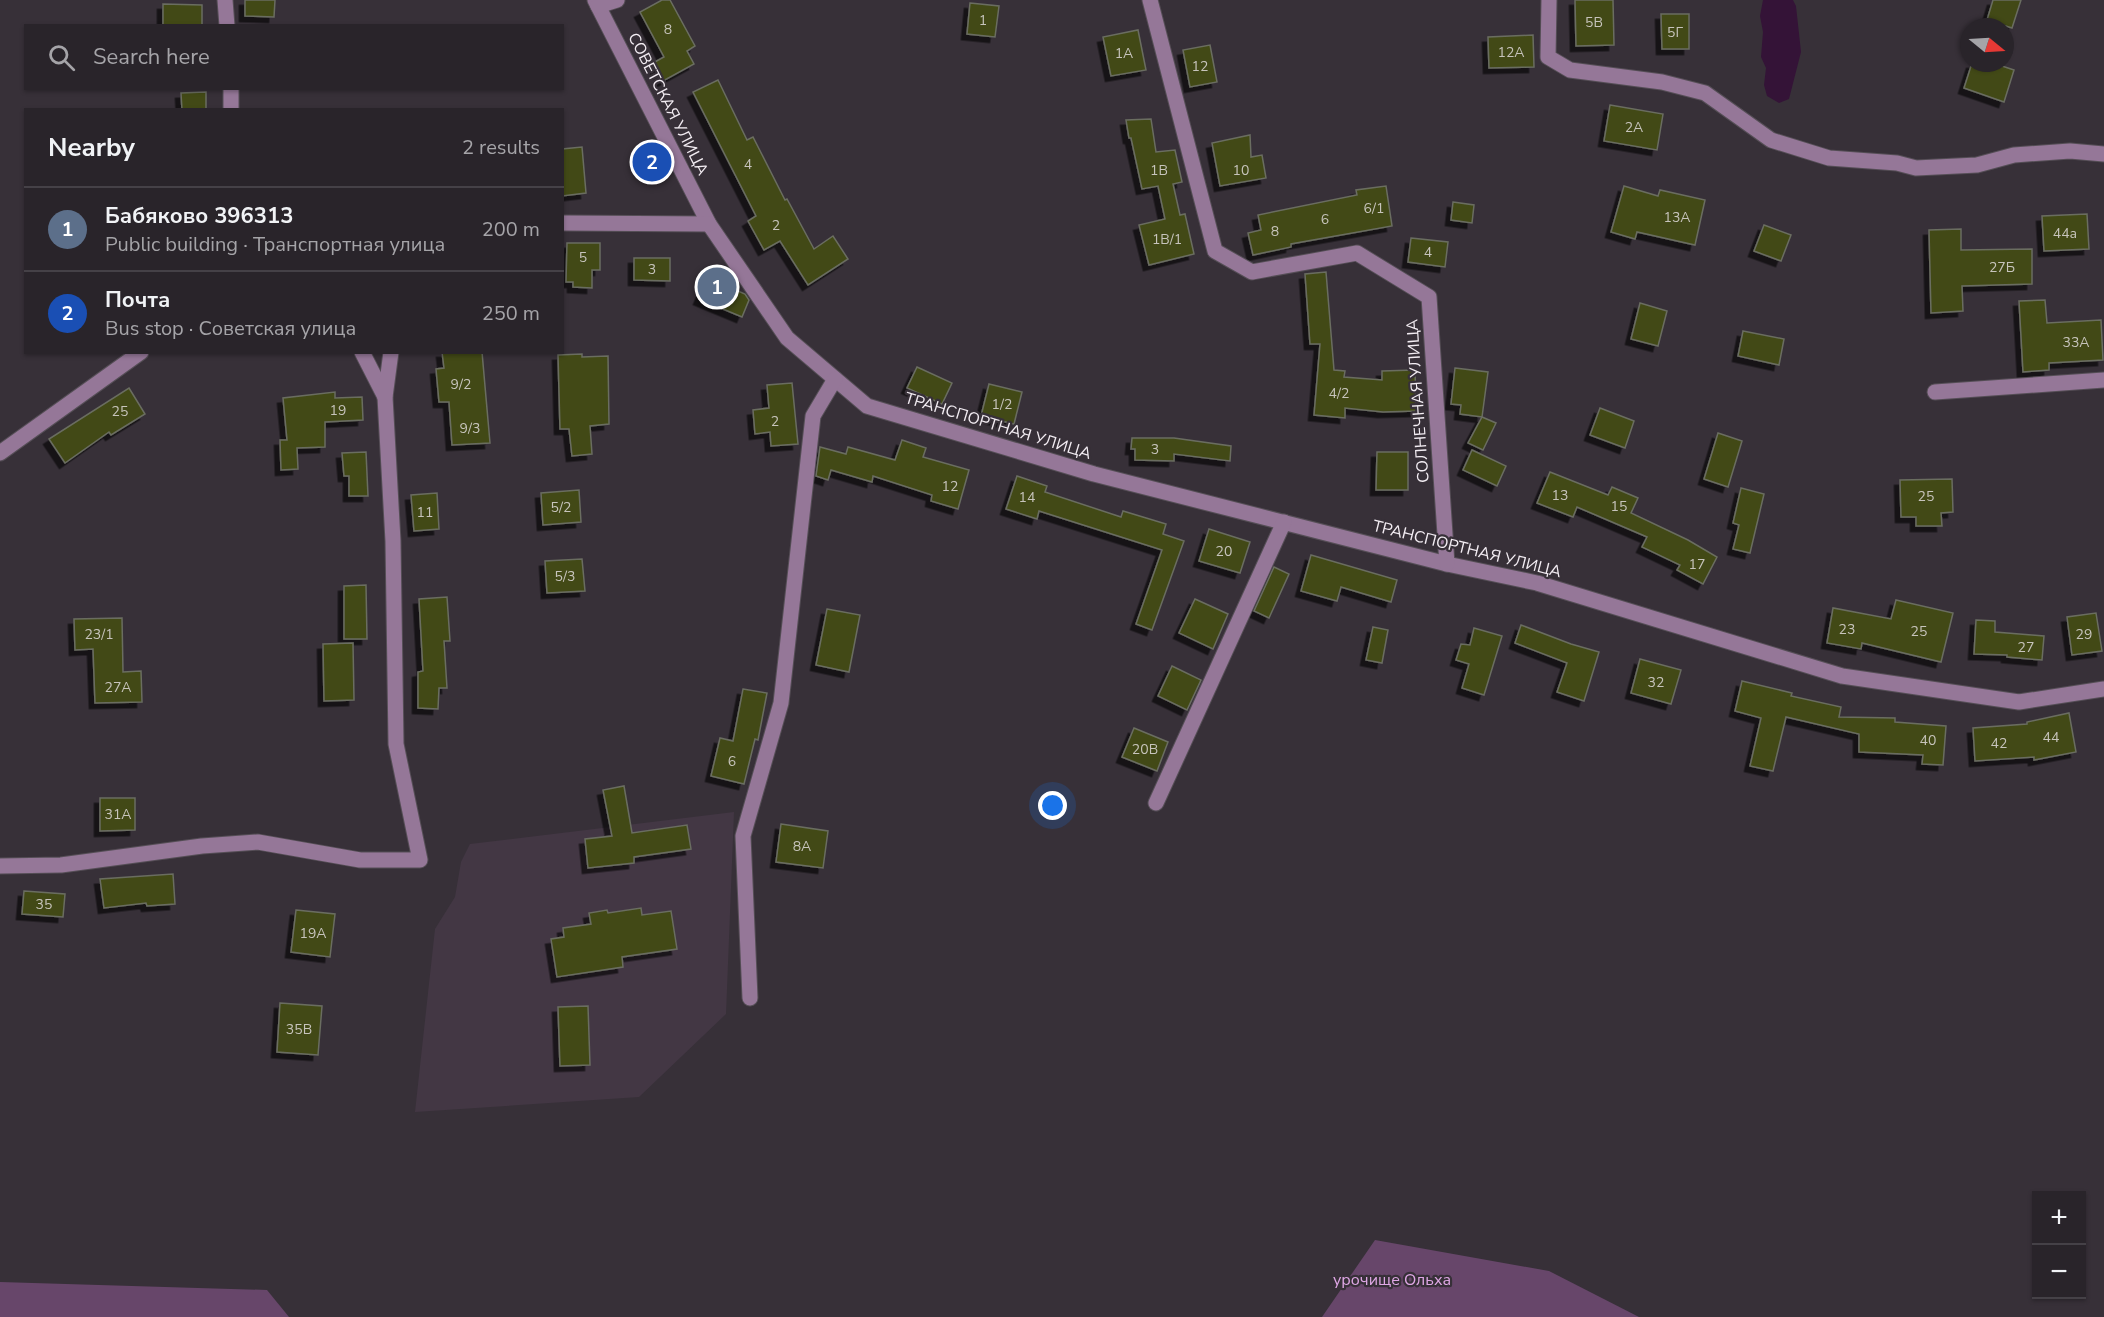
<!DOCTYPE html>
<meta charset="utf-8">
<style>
body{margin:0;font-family:"Nunito Sans",sans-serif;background:#312c32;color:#f1f3f6}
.controls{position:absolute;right:18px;bottom:18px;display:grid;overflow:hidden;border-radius:0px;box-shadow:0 2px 4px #0004}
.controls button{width:54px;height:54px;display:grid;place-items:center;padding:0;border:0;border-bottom:2px solid #454147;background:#29242a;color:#f1f3f6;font:30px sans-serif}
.compass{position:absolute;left:1960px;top:18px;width:54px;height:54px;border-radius:50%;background:#29242a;box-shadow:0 2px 4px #0004;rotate:108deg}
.you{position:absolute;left:1053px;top:806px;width:21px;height:21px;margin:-15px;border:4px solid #fff;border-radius:50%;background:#1a73e8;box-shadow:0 0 0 9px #1a73e833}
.badge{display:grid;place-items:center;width:39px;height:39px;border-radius:50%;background:#afc507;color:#fff;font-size:20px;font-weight:700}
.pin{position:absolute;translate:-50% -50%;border:3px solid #fff;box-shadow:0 2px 6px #0006}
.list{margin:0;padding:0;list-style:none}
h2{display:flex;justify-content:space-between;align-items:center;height:78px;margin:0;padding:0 24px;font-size:26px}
h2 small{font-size:20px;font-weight:400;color:#a5a4a8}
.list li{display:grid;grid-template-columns:39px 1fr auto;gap:18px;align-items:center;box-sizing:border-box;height:84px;padding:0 24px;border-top:2px solid #454147}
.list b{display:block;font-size:22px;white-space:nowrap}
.list p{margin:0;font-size:20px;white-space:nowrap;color:#a5a4a8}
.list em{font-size:20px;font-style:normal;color:#a5a4a8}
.icon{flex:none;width:33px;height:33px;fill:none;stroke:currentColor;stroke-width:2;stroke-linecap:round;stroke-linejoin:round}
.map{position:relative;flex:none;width:2104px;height:1317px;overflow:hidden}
.search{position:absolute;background:#29242a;box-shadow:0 2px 4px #0004;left:24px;top:24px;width:540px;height:66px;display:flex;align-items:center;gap:15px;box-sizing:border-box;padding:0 21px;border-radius:0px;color:#a5a4a8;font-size:22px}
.panel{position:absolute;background:#29242a;box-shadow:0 2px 4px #0004;left:24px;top:108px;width:540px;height:246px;border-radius:0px}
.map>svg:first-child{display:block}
.built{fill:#433744}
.green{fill:#67466a}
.water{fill:#341337}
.building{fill:#424a15;stroke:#6a6d61;stroke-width:1.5;filter:url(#shadow)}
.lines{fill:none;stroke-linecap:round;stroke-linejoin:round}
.minor-casing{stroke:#554e56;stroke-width:17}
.minor{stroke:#957798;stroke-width:15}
.labels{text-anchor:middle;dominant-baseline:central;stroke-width:4.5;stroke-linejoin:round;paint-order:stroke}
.number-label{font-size:14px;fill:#c7c4bc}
.street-label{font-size:16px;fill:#f3edf3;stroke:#373038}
.park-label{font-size:16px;fill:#dfa7e5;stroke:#373038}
</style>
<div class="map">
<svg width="2104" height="1317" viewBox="0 0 2104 1317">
<defs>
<filter id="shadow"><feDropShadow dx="-5.5" dy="5.5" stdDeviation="0" flood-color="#0009"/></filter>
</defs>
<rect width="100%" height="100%" fill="#373038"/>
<!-- built -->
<path class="built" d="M734 812 726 1014 639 1097 415 1112 435 929 455 897 461 862 470 844Z"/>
<!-- green -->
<g class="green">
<path d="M1375 1240 1549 1271 1639 1317H1322Z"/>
<path d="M0 1282 267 1290 289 1317H0Z"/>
</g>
<!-- water -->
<path class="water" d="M1763 0H1793L1796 6 1801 52 1789 99 1779 103 1767 96 1764 85 1766 68 1761 57 1763 32 1760 16Z"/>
<!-- building -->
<g class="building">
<path d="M245 0H275L274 17 245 16Z"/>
<path d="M662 0H670L695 46 687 51 694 64 663 81 653 63 664 57 640 12Z"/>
<path d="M1575 0H1613L1614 45 1576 46Z"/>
<path d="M1993 0H2021L2012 28 1987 20Z"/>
<path d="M970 3 999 6 995 37 967 34Z"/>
<path d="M163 4 202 5V26H163Z"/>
<path d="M1661 14H1689V49H1662Z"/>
<path d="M1138 30 1146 70 1111 76 1103 37Z"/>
<path d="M1533 35 1534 67 1489 68 1488 37Z"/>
<path d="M1210 45 1217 82 1190 87 1183 50Z"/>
<path d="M1972 63H1993L2014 70 2004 102 1964 88Z"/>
<path d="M718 80 747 140 753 137 785 200 787 199 814 249 833 236 848 259 808 285 780 241 764 250 748 221 756 216 693 92Z"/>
<path d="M206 92V110H182L181 93Z"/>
<path d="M1610 105 1663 114 1657 150 1604 141Z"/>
<path d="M1151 119 1156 152 1175 150 1182 182 1173 184 1180 215 1185 214 1194 254 1149 265 1139 225 1165 219 1158 186 1142 189 1131 138H1129L1126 120Z"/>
<path d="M1250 135 1251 157 1262 155 1266 178 1220 186 1212 143Z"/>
<path d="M582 147 586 193 562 196V149Z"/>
<path d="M1386 186 1392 226 1291 244V247L1253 255 1248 233 1261 230 1258 215 1357 195 1356 190Z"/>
<path d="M1624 186 1658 196 1660 190 1705 200 1695 245 1637 232 1635 239 1611 232Z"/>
<path d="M1453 202 1474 205 1472 223 1451 220Z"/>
<path d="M2087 214 2089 249 2044 251 2042 216Z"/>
<path d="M1764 225 1791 235 1781 261 1754 251Z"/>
<path d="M1961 229V250L2032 249V284L1962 286 1963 311 1931 313 1929 230Z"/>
<path d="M1411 238 1448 242 1445 267 1408 262Z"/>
<path d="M567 243H600V270H592V288L573 287V282H566Z"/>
<path d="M634 258H670V281L634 280Z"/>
<path d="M1326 272 1334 370 1345 371 1344 377 1382 380V371L1415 370 1416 411 1383 412 1345 408V418L1314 415 1320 344H1310L1305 274Z"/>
<path d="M708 278 745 294 749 300 742 317 699 299Z"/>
<path d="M2045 300 2047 323 2101 320 2103 360 2049 363V370L2023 372 2019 301Z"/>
<path d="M1640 303 1667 311 1658 346 1631 339Z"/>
<path d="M1743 331 1784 339 1779 365 1738 356Z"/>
<path d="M442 352H482L490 443 452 445 449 402H439L436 369 444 368Z"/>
<path d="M582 354V357L608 356 609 424 590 426 592 454 572 456 569 429H560L558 355Z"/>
<path d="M917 367 952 383 942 404 907 388Z"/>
<path d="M1455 368 1488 372 1482 417 1460 414 1461 405 1451 404Z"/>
<path d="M792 383 798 444 771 446 770 432 755 434 753 410 769 408 767 385Z"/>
<path d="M989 384 1022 392 1014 424 981 416Z"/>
<path d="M129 388 145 414 111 435 109 432 65 463 49 439Z"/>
<path d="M335 392V398L362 397 363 420 325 422V447L297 448 298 469 281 470 280 440H287L283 398Z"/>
<path d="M1600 408 1634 421 1625 448 1590 435Z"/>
<path d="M1482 417 1496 423 1483 450 1468 443Z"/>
<path d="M1718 433 1742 441 1728 487 1704 479Z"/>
<path d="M1132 438H1174L1231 446 1230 461 1174 454V461L1135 460V449H1131Z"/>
<path d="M902 440 926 448 923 457 969 470 958 509 931 501 932 495 873 476 872 482 831 470 828 480 816 476 820 447 846 454 848 447 895 460Z"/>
<path d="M1472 450 1506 466 1497 486 1463 470Z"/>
<path d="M366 452 368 496H349V476H344L342 453Z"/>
<path d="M1377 452H1408V490H1376Z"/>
<path d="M1550 472 1608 495 1612 487 1638 498 1631 513 1688 540 1717 557 1703 584 1677 570 1680 565 1642 547 1647 537 1577 507 1573 517 1537 503Z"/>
<path d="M1017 476 1047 486 1045 492 1121 517 1123 511 1166 524 1163 534 1184 541 1152 630 1136 624 1162 550 1039 511 1037 519 1006 509Z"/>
<path d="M1952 479 1953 512 1941 513 1942 526H1916V517H1901L1900 480Z"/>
<path d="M1741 488 1764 494 1750 553 1733 549 1739 525 1733 523Z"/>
<path d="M579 490 581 522 543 525 541 493Z"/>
<path d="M437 493 439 529 414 531 411 495Z"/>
<path d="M1209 529 1250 542 1240 573 1199 561Z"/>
<path d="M1311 555 1397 580 1391 602 1341 587 1337 601 1301 591Z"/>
<path d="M582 559 585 591 547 593 545 561Z"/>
<path d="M1274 567 1289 574 1269 618 1254 611Z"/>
<path d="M366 585 367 639H344V586Z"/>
<path d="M447 597 450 641H444L447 688H439L438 709 418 708V672L423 671 419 599Z"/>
<path d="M1195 599 1228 614 1213 649 1179 633Z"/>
<path d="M1896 600 1953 613 1941 662 1862 643 1861 649 1827 643 1833 608 1891 619Z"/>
<path d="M827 609 860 615 849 672 816 665Z"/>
<path d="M2096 613 2102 651 2072 655 2067 617Z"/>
<path d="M122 618 123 672 141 671 142 702 95 703 93 649 75 650 74 619Z"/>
<path d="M1976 620 1995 621V632L2044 636 2042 660 2007 657V655L1974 654Z"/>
<path d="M1521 625 1571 644 1599 652 1584 701 1557 692 1567 663 1515 643Z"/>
<path d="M1373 627 1388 630 1382 663 1366 660Z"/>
<path d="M1474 628 1502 636 1484 695 1462 688 1469 664 1456 660 1461 644 1470 645Z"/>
<path d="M353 643 354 700 324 701 323 644Z"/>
<path d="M1640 659 1681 670 1671 704 1631 693Z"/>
<path d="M1172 666 1201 680 1187 710 1158 696Z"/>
<path d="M1742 681 1792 693 1791 696 1841 707 1839 717 1895 718V722L1946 726 1943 765 1922 764 1923 755 1859 752V734L1786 717 1773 771 1750 766 1761 718 1735 711Z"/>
<path d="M743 689 767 693 758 740 755 739 744 784 711 776 720 738 733 741Z"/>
<path d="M2069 713 2076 752 2034 760V757L1975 761 1973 728 2027 724V722Z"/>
<path d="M1134 728 1168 742 1157 771 1122 757Z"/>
<path d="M624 786 632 833 687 825 691 849 634 857V863L588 868 585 839 612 836 603 790Z"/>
<path d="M100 798H135V830L100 831Z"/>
<path d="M781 824 828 831 823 868 776 862Z"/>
<path d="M173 874 175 904 147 906 146 903 104 908 100 879Z"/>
<path d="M24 891 65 894 63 917 22 914Z"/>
<path d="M641 908 642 915 671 911 677 949 622 957 623 967 557 977 551 939 564 937 563 928 591 924 589 913 607 910 608 913Z"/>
<path d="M296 910 335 914 330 957 291 952Z"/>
<path d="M280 1003 322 1006 318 1055 277 1052Z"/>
<path d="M588 1006 590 1065 560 1066 558 1007Z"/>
</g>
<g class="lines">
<!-- minor casing -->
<g class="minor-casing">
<g id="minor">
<path d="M225 0 227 26"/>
<path d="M595 0 709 224 787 338 867 406 1094 474 1447 564 1537 583 1842 676 2019 702 2104 689"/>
<path d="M1150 0 1215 251 1252 272 1357 253 1429 297 1447 564"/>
<path d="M1549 0 1548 57 1570 70 1662 82 1705 93 1771 140 1829 158 1897 163 1916 168 1977 165 2014 155 2070 151 2104 154"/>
<path d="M598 6 617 0"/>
<path d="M231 88V110"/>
<path d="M562 223 709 224"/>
<path d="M362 352 385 397"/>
<path d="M1935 392 2104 380"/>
<path d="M0 453 141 352"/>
<path d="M1156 803 1284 522"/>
<path d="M0 866 61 865 202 846 258 842 360 860H420L396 744 393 541 385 397 391 352"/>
<path d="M750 998 743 836 781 703 813 416 835 379"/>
</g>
</g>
<!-- minor -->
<use href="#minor" class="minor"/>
</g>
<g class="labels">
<!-- number labels -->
<g class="number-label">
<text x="983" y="20">1</text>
<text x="1594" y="22">5В</text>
<text x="668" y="29">8</text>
<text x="1675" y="32">5Г</text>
<text x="1511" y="52">12А</text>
<text x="1124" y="53">1А</text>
<text x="1200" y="66">12</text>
<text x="1634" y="127">2А</text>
<text x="748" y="164">4</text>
<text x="1159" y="170">1В</text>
<text x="1241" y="170">10</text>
<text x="1374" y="208">6/1</text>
<text x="1677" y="217">13А</text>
<text x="1325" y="219">6</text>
<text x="776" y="225">2</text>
<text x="1275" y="231">8</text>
<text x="2065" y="233">44а</text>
<text x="1167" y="239">1В/1</text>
<text x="1428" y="252">4</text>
<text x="583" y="257">5</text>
<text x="2002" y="267">27Б</text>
<text x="652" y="269">3</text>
<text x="2076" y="342">33А</text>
<text x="461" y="384">9/2</text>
<text x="1339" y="393">4/2</text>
<text x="1002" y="404">1/2</text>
<text x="338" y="410">19</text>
<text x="120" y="411">25</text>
<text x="775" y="421">2</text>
<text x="470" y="428">9/3</text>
<text x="1155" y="449">3</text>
<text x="950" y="486">12</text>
<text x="1560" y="495">13</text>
<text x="1926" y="496">25</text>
<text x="1027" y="497">14</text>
<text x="1619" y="506">15</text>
<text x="561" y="507">5/2</text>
<text x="425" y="512">11</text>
<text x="1224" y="551">20</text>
<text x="1697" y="564">17</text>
<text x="565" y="576">5/3</text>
<text x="1847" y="629">23</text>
<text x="1919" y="631">25</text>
<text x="99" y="634">23/1</text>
<text x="2084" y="634">29</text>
<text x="2026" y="647">27</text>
<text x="1656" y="682">32</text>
<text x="118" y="687">27А</text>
<text x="2051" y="737">44</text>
<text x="1928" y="740">40</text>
<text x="1999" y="743">42</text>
<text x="1145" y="749">20В</text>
<text x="732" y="761">6</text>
<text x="118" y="814">31А</text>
<text x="802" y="846">8А</text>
<text x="44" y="904">35</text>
<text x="313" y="933">19А</text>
<text x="299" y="1029">35В</text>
</g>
<!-- street labels -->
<g class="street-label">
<text transform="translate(668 104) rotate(63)">СОВЕТСКАЯ УЛИЦА</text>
<text transform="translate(1418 401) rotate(-94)">СОЛНЕЧНАЯ УЛИЦА</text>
<text transform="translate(998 426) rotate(17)">ТРАНСПОРТНАЯ УЛИЦА</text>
<text transform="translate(1467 549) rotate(14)">ТРАНСПОРТНАЯ УЛИЦА</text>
</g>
<!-- park labels -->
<g class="park-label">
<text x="1392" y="1280">урочище Ольха</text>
</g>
</g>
</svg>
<div class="controls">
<button>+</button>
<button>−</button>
</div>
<svg class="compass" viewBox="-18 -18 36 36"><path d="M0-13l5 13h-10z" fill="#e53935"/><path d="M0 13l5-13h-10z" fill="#a5a4a8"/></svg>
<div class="you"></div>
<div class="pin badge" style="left:717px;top:287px;background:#5c6f8a">1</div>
<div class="pin badge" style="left:652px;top:162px;background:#1a4fb4">2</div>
<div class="search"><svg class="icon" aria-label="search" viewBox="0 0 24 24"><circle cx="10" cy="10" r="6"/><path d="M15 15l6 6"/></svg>Search here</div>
<section class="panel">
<h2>Nearby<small>2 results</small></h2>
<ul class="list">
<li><span class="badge" style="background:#5c6f8a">1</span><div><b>Бабяково 396313</b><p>Public building · Транспортная улица</p></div><em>200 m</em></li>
<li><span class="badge" style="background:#1a4fb4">2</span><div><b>Почта</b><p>Bus stop · Советская улица</p></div><em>250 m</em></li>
</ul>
</section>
</div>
